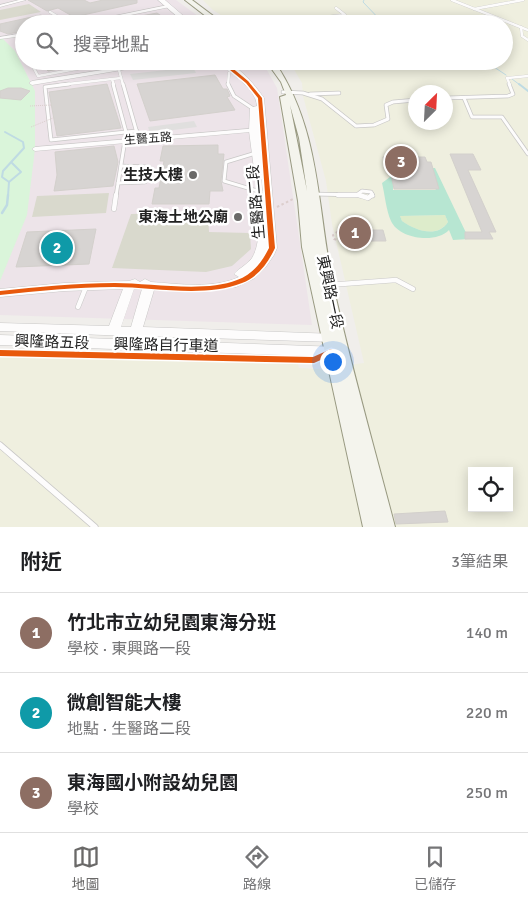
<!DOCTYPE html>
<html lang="zh-TW">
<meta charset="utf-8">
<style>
body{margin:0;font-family:Signika,"Noto Sans TC",sans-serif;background:#f2f2f2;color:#202124}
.controls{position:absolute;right:15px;bottom:15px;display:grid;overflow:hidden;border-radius:0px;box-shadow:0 2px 12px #0003}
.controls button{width:45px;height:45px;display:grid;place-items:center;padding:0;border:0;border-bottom:1px solid #e0e0e0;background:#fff;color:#202124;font:25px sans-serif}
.compass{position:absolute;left:408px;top:85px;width:45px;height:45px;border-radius:50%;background:#fff;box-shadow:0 2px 12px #0003;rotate:24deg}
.you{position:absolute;left:332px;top:361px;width:18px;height:18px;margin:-12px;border:4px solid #fff;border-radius:50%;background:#1a73e8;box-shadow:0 0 0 8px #1a73e833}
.badge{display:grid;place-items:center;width:32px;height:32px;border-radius:50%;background:#6a6968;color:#fff;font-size:16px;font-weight:700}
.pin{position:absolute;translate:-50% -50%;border:2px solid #fff;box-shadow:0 1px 5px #0006}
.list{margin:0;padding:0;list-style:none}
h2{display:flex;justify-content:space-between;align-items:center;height:65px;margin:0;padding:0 20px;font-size:21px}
h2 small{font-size:16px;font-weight:400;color:#757577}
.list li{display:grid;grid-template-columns:32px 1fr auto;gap:15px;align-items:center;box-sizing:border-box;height:80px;padding:0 20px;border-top:1px solid #e0e0e0}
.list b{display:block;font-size:19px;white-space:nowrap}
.list p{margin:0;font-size:16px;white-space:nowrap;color:#757577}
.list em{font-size:16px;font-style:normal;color:#757577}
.icon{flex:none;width:28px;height:28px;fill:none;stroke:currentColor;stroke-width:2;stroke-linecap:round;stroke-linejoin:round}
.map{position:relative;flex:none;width:528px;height:527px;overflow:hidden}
.search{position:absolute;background:#fff;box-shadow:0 2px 12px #0003;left:15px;right:15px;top:15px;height:55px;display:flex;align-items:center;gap:12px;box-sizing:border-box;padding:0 18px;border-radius:28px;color:#757577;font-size:19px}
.sheet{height:305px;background:#fff}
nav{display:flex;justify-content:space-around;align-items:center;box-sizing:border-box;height:70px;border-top:1px solid #e0e0e0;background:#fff;font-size:14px;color:#757577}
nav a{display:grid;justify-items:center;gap:2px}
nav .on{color:#6a6968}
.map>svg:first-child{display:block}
.industrial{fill:#ede4e9}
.construction{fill:#d9d9cd}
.farmland{fill:#efefdf;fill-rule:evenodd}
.grass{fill:#ddeccb}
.park{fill:#daf5da}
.pitch{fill:#b7e6d2;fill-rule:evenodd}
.parking{fill:#e0dfde}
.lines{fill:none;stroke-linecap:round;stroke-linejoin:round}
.stream-far2{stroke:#bfdbe3;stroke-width:1}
.stream-far1{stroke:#bfdbe3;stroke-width:2}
.stream{stroke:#bfdbe3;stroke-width:2.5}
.building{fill:#d7d4d2;stroke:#d3d0cc}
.service-far3-casing{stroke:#c9c8c7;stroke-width:3}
.service-far2-casing{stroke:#c9c8c7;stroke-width:4.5}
.service-far1-casing{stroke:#c9c8c7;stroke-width:5.5}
.service-casing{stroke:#c9c8c7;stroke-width:7}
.minor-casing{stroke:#c9c8c7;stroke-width:1}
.tertiary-casing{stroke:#c9c8c7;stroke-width:1}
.secondary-casing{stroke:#999a82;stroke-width:2}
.path{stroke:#dccecd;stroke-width:2;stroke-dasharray:2.5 2.5;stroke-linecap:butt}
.service-far3{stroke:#fdfcfc;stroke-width:2.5}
.service-far2{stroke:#fdfcfc;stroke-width:3}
.service-far1{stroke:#fdfcfc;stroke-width:4.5}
.service{stroke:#fdfcfc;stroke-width:5.5}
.minor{fill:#fdfcfc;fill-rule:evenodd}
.tertiary{fill:#fdfcfc;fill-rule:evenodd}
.secondary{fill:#f4f4ed;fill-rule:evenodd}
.path-bridge{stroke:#dccecd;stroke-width:1;stroke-dasharray:1 1;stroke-linecap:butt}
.cycleway-casing{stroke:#fff;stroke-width:3}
.cycleway{fill:#e8590c;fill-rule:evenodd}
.poi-dot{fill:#6a6968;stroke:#fff;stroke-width:2}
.labels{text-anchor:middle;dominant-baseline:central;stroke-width:5;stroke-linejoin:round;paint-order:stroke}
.far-street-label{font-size:12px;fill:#222;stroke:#fff}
.poi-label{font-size:15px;font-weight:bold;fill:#222;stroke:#fff;text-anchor:end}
.street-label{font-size:15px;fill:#222;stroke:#fff}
</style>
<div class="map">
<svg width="528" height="527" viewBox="0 0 528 527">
<rect width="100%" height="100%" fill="#f0eeeb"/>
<!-- industrial -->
<path class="industrial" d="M0 0H176L209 24H24V61L263 63 277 88 312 325 0 315Z"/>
<!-- construction -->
<g class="construction">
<path d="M29 4 41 12 0 20V10Z"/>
<path d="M109 193 106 213 32 217 37 196Z"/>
<path d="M208 212 209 232 250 233 251 249 232 266 206 272 112 268 131 214Z"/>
</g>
<!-- farmland -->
<path class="farmland" d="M203 0H528V527H0V357L298 364 299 368 318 369 364 363 332 224 326 181 303 96 302 83 289 61H504V24H235L213 10ZM416 92H446V122H416ZM472 471H509V508H472Z"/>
<!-- grass -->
<path class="grass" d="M445 215 448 222C436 239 415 230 402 221L400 216Z"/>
<!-- park -->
<path class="park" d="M0 36 15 51 35 91V149L27 215 0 281Z"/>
<!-- pitch -->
<path class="pitch" d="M426 168H435L469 239 453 240 449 230C436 244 399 239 391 221 386 210 385 195 382 183L394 174ZM393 182 434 187 436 190H393ZM445 215 448 222C437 239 415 230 402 221L400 216Z"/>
<!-- parking -->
<g class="parking">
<path d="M193 67 196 73 133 80 130 74Z"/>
<path d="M194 121 197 127 150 133 148 127Z"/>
</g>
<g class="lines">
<!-- stream-far2 -->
<g class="stream-far2">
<path d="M364 0 363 2 384 24"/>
<path d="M485 61 506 75"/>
<path d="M512 79 520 85"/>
</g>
<!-- stream-far1 -->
<g class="stream-far1">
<path d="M519 84 528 91"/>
<path d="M5 132 23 142 24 148 3 171 2 177 9 182 8 196"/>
<path d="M9 182 21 172 12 163"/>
</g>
<!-- stream -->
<path class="stream" d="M2 213 7 205 8 195"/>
</g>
<!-- building -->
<g class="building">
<path d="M28 0H84L90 3 103 0H137V3L74 17 58 8 47 11Z"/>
<path d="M157 13 173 24H121L120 20Z"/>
<path d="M41 15 54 24H24V31L8 34 0 31V24Z"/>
<path d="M40 61H89L90 63 48 71Z"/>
<path d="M215 75 223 89H227L230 96 227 97 235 110 150 121 137 84Z"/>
<path d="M107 84 121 128 57 136 49 92Z"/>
<path d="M8 88H21L30 91 21 100 0 98V91Z"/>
<path d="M218 145V154H224L221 181 223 191H210L209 204H152L155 188H159L164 161H160L163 146Z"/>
<path d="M114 146 118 162 113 186 54 191 57 175 55 152Z"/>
<path d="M450 154H473L481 170H468L496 232H489L493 239H465V232H482Z"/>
<path d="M383 157H425L427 162H431L439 189H394L389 165H385Z"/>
<path d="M96 229 89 264 16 267 27 232Z"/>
<path d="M349 230H383L386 241H352Z"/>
<path d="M445 511 448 522 396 524 394 514Z"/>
</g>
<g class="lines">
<!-- service-far3 casing -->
<g class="service-far3-casing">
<g id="service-far3">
<path d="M452 0 528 30"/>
<path d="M474 9 523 0"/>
<path d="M50 12 70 24"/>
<path d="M287 24 286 21 345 15 336 8"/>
<path d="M521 27 522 36 528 40"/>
<path d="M30 61 38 76 109 63"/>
<path d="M119 70 123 85"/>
<path d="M59 85 112 79"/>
<path d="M114 85 112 79 121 78"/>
<path d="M228 85 229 73"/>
<path d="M510 85 507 78 528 76"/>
</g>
</g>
<!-- service-far2 casing -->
<g class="service-far2-casing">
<g id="service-far2">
<path d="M69 84 45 87 51 140 126 132"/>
<path d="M113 84 126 132 137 131"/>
<path d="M123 84 139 140"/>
<path d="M228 84 234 96 255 110"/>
<path d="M283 92 303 93 322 99 356 126 374 125 388 119 386 105 393 102 416 100"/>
<path d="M310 94 339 93"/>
<path d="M446 98 508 96 513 94 509 84"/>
<path d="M464 98 472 117H502L528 154"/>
<path d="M256 153 226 162 224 181 261 192"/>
<path d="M118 183 145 182 149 167 121 166"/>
<path d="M314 194 358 195"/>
<path d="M116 196 125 140"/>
<path d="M360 196 358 194 362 191 371 192 373 196"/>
</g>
</g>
<!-- service-far1 casing -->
<g class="service-far1-casing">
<g id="service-far1">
<path d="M338 195H358"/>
<path d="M359 195 368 198 372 195"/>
<path d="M114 209 116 195"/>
<path d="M328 285 396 280 413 289"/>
<path d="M78 307 86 287"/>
</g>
</g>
<!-- service casing -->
<g class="service-casing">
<path id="service" d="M0 445 95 527"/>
</g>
<!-- minor casing -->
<g class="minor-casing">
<g id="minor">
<path d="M19 0H26L0 7V5Z"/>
<path d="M168 5 170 6V7L86 24H75Z"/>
<path d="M24 33V36L0 39V37Z"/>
<path d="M160 61H175L32 85 29 83 32 81Z"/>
<path d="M259 128 262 130 261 131 35 151 32 149 35 147Z"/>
</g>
</g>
<!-- tertiary casing -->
<g class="tertiary-casing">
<g id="tertiary">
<path d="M158 0H165L193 24H186Z"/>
<path d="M218 61C236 61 254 84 264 98L277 248 274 255 265 268 255 278 236 287 206 291 154 290 143 327 335 334 340 335 341 338 340 341 335 342 140 336 135 337 130 336 0 331V323L109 326 123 289 64 291 0 297V289L64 283 129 281 135 279 140 282 145 279 151 282C179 284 213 289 239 277L234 274C239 268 247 265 252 258 262 241 258 217 256 198L258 196 263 195 261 171H256L254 169 249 131 250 108 257 106C255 86 231 75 218 61ZM134 289H142L131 327H121Z"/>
<path d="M0 335 339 347 344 349 346 352 344 355 339 357 0 345Z"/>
</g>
</g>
<!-- secondary casing -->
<g class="secondary-casing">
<g id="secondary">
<path d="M185 0H192L224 24H216Z"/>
<path d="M266 61H274C321 129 317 208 333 285 351 366 374 447 395 527H363L302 247 298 201 280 97 286 95 281 82ZM290 105 299 138 307 191Z"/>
</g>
</g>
<!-- path -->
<g class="path">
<path d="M277 207 293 199"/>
<path d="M337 232 345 233 347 238 341 241 334 239 333 235Z"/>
</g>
<!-- service-far3 -->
<use href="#service-far3" class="service-far3"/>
<!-- service-far2 -->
<use href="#service-far2" class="service-far2"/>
<!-- service-far1 -->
<use href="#service-far1" class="service-far1"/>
<!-- service -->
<use href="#service" class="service"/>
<!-- minor -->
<use href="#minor" class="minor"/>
<!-- tertiary -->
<use href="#tertiary" class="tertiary"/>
<!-- secondary -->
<use href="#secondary" class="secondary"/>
<!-- path-bridge -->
<g class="path-bridge">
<path d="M30 106 51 105"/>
<path d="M31 127 53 118"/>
</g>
<!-- cycleway casing -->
<g class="cycleway-casing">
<g id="cycleway">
<path d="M219 61H224L248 81 262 98 275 248C268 263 258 277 242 283 205 298 153 287 114 287 76 287 38 291 0 295V291C38 287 77 283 115 283 150 283 205 293 237 280 253 274 262 262 269 248L258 98 246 83Z"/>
<path d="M331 349 334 350 335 352 334 354 314 363 0 356V350L313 357Z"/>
</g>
</g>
<!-- cycleway -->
<use href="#cycleway" class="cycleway"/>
</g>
<!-- markers -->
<g class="poi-dot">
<circle cx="193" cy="175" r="5"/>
<circle cx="238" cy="217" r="5"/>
</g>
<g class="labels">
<!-- far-street labels -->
<g class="far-street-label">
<text transform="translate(148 139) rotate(-4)">生醫五路</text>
</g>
<!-- poi labels -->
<g class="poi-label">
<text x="183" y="175">生技大樓</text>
<text x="228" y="217">東海土地公廟</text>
</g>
<!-- street labels -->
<g class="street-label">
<text transform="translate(256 202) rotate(-95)">生醫路二段</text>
<text transform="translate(330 292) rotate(78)">東興路一段</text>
<text transform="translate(52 342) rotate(2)">興隆路五段</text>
<text transform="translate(166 345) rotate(1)">興隆路自行車道</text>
</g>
</g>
</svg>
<div class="controls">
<button><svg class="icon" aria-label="locate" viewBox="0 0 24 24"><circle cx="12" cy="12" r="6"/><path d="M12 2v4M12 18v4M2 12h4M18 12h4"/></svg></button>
</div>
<svg class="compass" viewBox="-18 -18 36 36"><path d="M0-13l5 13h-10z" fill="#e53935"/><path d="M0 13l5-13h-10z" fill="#757577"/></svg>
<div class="you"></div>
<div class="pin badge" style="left:355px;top:233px;background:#8d6e63">1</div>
<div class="pin badge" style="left:57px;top:248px;background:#0f9aa8">2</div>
<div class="pin badge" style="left:401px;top:162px;background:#8d6e63">3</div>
<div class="search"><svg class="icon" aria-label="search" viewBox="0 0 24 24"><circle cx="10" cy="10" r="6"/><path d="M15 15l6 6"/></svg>搜尋地點</div>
</div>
<section class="sheet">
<h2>附近<small>3筆結果</small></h2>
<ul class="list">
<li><span class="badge" style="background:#8d6e63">1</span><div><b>竹北市立幼兒園東海分班</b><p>學校 · 東興路一段</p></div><em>140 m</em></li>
<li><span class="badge" style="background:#0f9aa8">2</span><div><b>微創智能大樓</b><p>地點 · 生醫路二段</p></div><em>220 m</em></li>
<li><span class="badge" style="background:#8d6e63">3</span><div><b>東海國小附設幼兒園</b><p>學校</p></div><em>250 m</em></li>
</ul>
</section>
<nav>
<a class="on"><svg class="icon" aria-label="map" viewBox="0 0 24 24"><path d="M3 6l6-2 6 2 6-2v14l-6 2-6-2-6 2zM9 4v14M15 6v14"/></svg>地圖</a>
<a><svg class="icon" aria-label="directions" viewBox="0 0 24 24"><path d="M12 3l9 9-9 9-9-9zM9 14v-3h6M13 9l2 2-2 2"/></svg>路線</a>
<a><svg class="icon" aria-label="saved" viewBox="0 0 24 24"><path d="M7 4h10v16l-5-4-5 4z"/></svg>已儲存</a>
</nav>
